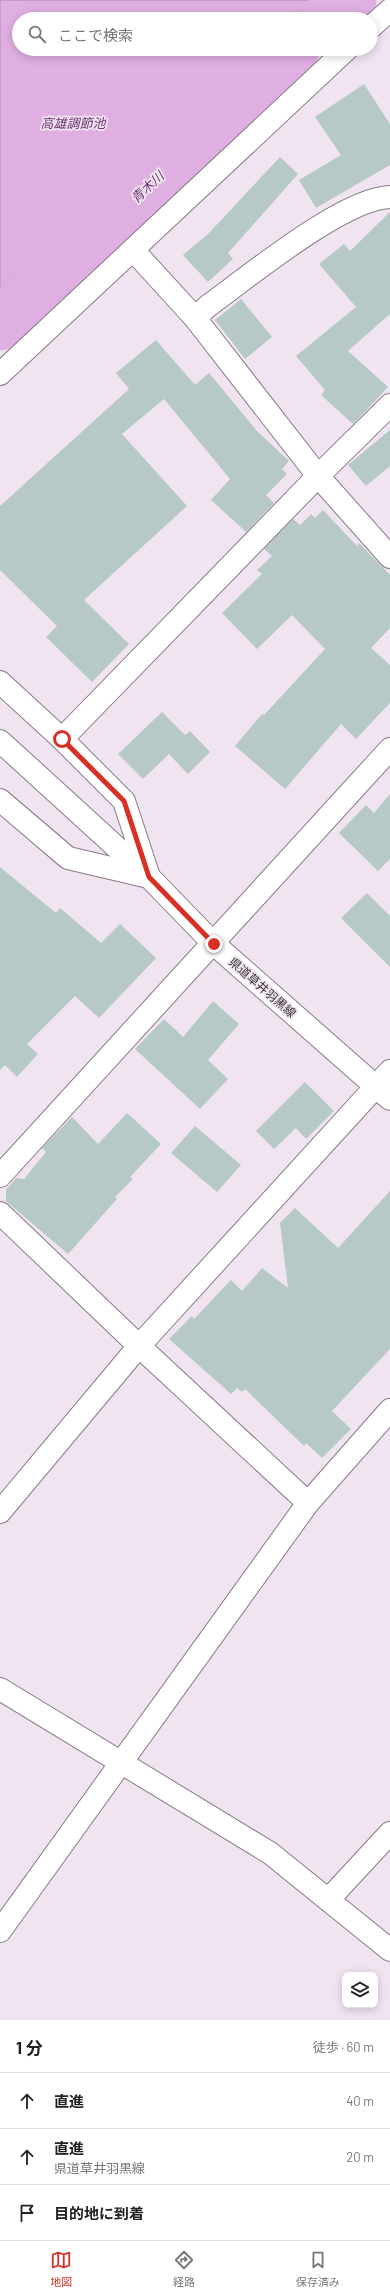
<!DOCTYPE html>
<html lang="ja">
<meta charset="utf-8">
<style>
body{margin:0;font-family:Barlow,"Noto Sans JP",sans-serif;background:#f6f6f6;color:#222}
.controls{position:absolute;right:12px;bottom:12px;display:grid;overflow:hidden;border-radius:8px;box-shadow:0 2px 10px #0003}
.controls button{width:36px;height:36px;display:grid;place-items:center;padding:0;border:0;border-bottom:1px solid #e0e0e0;background:#fff;color:#222;font:20px sans-serif}
.stop{position:absolute;width:12px;height:12px;margin:-9px;border:3px solid #d93025;border-radius:50%;background:#fff}
.stop.end{background:#d93025;border-color:#fff;box-shadow:0 1px 4px #0008}
.list{margin:0;padding:0;list-style:none}
h2{display:flex;justify-content:space-between;align-items:center;height:52px;margin:0;padding:0 16px;font-size:17px}
h2 small{font-size:13px;font-weight:400;color:#767676}
.list li{display:grid;grid-template-columns:26px 1fr auto;gap:12px;align-items:center;box-sizing:border-box;height:56px;padding:0 16px;border-top:1px solid #e0e0e0}
.list b{display:block;font-size:15px;white-space:nowrap}
.list p{margin:0;font-size:13px;white-space:nowrap;color:#767676}
.list em{font-size:13px;font-style:normal;color:#767676}
.icon{flex:none;width:22px;height:22px;fill:none;stroke:currentColor;stroke-width:2;stroke-linecap:round;stroke-linejoin:round}
.map{position:relative;flex:none;width:390px;height:2020px;overflow:hidden}
.search{position:absolute;background:#fff;box-shadow:0 2px 10px #0003;left:12px;right:12px;top:12px;height:44px;display:flex;align-items:center;gap:10px;box-sizing:border-box;padding:0 14px;border-radius:22px;color:#767676;font-size:15px}
.sheet{height:220px;background:#fff}
nav{display:flex;justify-content:space-around;align-items:center;box-sizing:border-box;height:56px;border-top:1px solid #e0e0e0;background:#fff;font-size:11px;color:#767676}
nav a{display:grid;justify-items:center;gap:2px}
nav .on{color:#d93025}
.map>svg:first-child{display:block}
.water{fill:#e0afe2;stroke:#ae8ab0}
.lines{fill:none;stroke-linecap:round;stroke-linejoin:round}
.river{stroke:#e0afe2;stroke-width:53}
.building{fill:#b6c9c7}
.minor-casing{stroke:#867b86;stroke-width:24}
.major-casing{stroke:#867b86;stroke-width:24}
.minor{stroke:#fff;stroke-width:22}
.major{stroke:#fff;stroke-width:22}
.route{stroke:#d93025;stroke-width:5}
.labels{text-anchor:middle;dominant-baseline:central;stroke-width:3.5;stroke-linejoin:round;paint-order:stroke}
.street-label{font-size:12px;fill:#3a353a;stroke:#f0e4f1}
.water-label{font-size:13px;font-style:italic;fill:#6b316f;stroke:#f0e4f1}
</style>
<div class="map">
<svg width="390" height="2020" viewBox="0 0 390 2020">
<rect width="100%" height="100%" fill="#f0e4f1"/>
<!-- water -->
<path class="water" d="M0 0H315L293 19H19V49H260L0 288Z"/>
<g class="lines">
<!-- river -->
<g class="river">
<path d="M327 19 350 0"/>
<path d="M0 324 293 49"/>
</g>
</g>
<!-- building -->
<g class="building">
<path d="M364 84 390 124V165L316 208 299 180 341 155 315 117Z"/>
<path d="M280 157 298 174 228 253 233 259 208 282 183 255 208 234Z"/>
<path d="M390 212V314L348 351 388 387 353 424 321 395 325 390 296 356 356 307 319 264 344 244 350 251Z"/>
<path d="M241 299 272 337 245 359 215 320Z"/>
<path d="M156 340 195 385 209 373 257 431 289 461 282 469 287 474 266 495 274 503 246 532 211 500 230 479 164 399 122 434 187 506 84 600 129 644 92 682 46 637 57 626 0 570V506L129 389 116 373Z"/>
<path d="M390 430V466L366 486 348 465Z"/>
<path d="M323 510 357 546 359 543 390 575V628L371 648 390 665V703L356 739 341 724 285 789 235 746 262 714 264 715 325 649 292 615 257 649 222 613 262 574 257 570 272 556 264 549 293 519 300 525 311 514 315 518Z"/>
<path d="M162 712 185 735 190 731 210 752 188 774 169 754 143 779 118 754Z"/>
<path d="M390 794V859L378 871 339 833 366 805 374 813Z"/>
<path d="M0 867 56 913 60 908 101 943 120 924 156 958 99 1018 75 996 27 1044 38 1054 17 1077 5 1065 0 1070Z"/>
<path d="M367 893 390 916V967L341 918Z"/>
<path d="M213 1001 239 1024 208 1060 228 1079 200 1109 135 1049 164 1019 183 1037Z"/>
<path d="M305 1082 334 1111 306 1139 296 1128 274 1149 256 1131Z"/>
<path d="M127 1113 161 1144 130 1177 133 1179 115 1197 117 1199 68 1254 6 1201V1190L16 1178 24 1179 46 1152 42 1148 72 1117 98 1144Z"/>
<path d="M195 1126 241 1165 217 1192 171 1153Z"/>
<path d="M390 1191V1349L332 1411 351 1429 322 1458 306 1443 304 1446 245 1389 242 1392 237 1388 231 1394 169 1339 192 1316 194 1319 231 1280 242 1291 262 1268 288 1288 280 1223 295 1208 338 1248Z"/>
</g>
<g class="lines">
<!-- minor casing -->
<g class="minor-casing">
<g id="minor">
<path d="M371 27 390 10"/>
<path d="M133 250 195 318 318 476 390 557"/>
<path d="M195 318 208 306C248 277 344 198 390 197"/>
<path d="M0 374 347 49"/>
<path d="M0 682 62 739 124 801 149 877 68 858 0 800"/>
<path d="M62 739 318 476 390 405"/>
<path d="M0 1176 390 749"/>
<path d="M0 1213 139 1346 308 1503"/>
<path d="M0 1512 139 1346 390 1071"/>
<path d="M0 1689 270 1853 390 1950"/>
<path d="M328 1900 390 1833"/>
<path d="M0 1931 308 1503 390 1410"/>
</g>
</g>
<!-- major casing -->
<g class="major-casing">
<path id="major" d="M0 741 149 877 214 944 390 1099"/>
</g>
<!-- minor -->
<use href="#minor" class="minor"/>
<!-- major -->
<use href="#major" class="major"/>
</g>
<g class="lines">
<!-- route -->
<path class="route" d="M62 739 124 801 149 877 214 944"/>
</g>
<g class="labels">
<!-- street labels -->
<g class="street-label">
<text transform="translate(263 987) rotate(41)">県道草井羽黒線</text>
</g>
<!-- water labels -->
<g class="water-label">
<text x="73" y="123">高雄調節池</text>
<text transform="translate(147 187) rotate(-43)">青木川</text>
</g>
</g>
</svg>
<div class="controls">
<button><svg class="icon" aria-label="layers" viewBox="0 0 24 24"><path d="M12 4l9 5-9 5-9-5zM3 14l9 5 9-5"/></svg></button>
</div>
<div class="stop" style="left:62px;top:739px"></div>
<div class="stop end" style="left:214px;top:944px"></div>
<div class="search"><svg class="icon" aria-label="search" viewBox="0 0 24 24"><circle cx="10" cy="10" r="6"/><path d="M15 15l6 6"/></svg>ここで検索</div>
</div>
<section class="sheet">
<h2>1 分<small>徒歩 · 60 m</small></h2>
<ul class="list">
<li><svg class="icon" aria-label="ahead" viewBox="0 0 24 24"><path d="M12 20V5M6 11l6-6 6 6"/></svg><div><b>直進</b></div><em>40 m</em></li>
<li><svg class="icon" aria-label="ahead" viewBox="0 0 24 24"><path d="M12 20V5M6 11l6-6 6 6"/></svg><div><b>直進</b><p>県道草井羽黒線</p></div><em>20 m</em></li>
<li><svg class="icon" aria-label="arrive" viewBox="0 0 24 24"><path d="M6 21V4h12l-3 4 3 4H6"/></svg><div><b>目的地に到着</b></div></li>
</ul>
</section>
<nav>
<a class="on"><svg class="icon" aria-label="map" viewBox="0 0 24 24"><path d="M3 6l6-2 6 2 6-2v14l-6 2-6-2-6 2zM9 4v14M15 6v14"/></svg>地図</a>
<a><svg class="icon" aria-label="directions" viewBox="0 0 24 24"><path d="M12 3l9 9-9 9-9-9zM9 14v-3h6M13 9l2 2-2 2"/></svg>経路</a>
<a><svg class="icon" aria-label="saved" viewBox="0 0 24 24"><path d="M7 4h10v16l-5-4-5 4z"/></svg>保存済み</a>
</nav>
